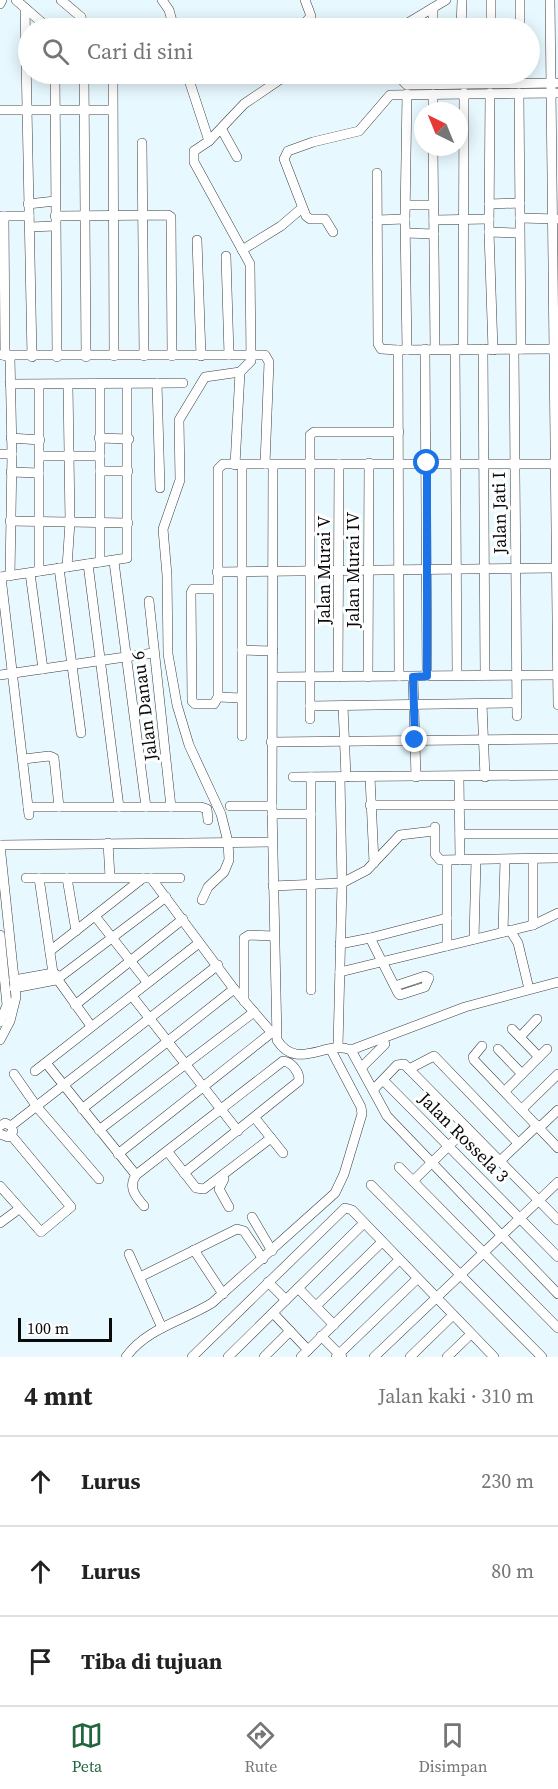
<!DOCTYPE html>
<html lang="id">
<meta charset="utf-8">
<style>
body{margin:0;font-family:"Source Serif 4",serif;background:#f2f2f2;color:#222}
.compass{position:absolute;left:414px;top:102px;width:54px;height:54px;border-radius:50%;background:#fff;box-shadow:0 3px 15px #0003;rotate:317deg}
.scale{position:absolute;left:18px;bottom:15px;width:94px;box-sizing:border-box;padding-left:6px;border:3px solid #0a0a0a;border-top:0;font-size:16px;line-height:21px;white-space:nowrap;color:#0a0a0a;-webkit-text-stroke:4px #fff;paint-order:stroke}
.stop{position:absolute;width:18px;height:18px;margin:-14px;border:4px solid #1a73e8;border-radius:50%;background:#fff}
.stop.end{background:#1a73e8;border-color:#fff;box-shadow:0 2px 6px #0008}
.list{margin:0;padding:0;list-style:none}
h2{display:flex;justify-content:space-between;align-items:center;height:78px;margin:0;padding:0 24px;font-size:26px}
h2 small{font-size:20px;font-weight:400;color:#767676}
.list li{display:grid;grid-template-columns:39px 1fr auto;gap:18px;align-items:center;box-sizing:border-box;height:90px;padding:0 24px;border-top:2px solid #e0e0e0}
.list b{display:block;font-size:22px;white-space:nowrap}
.list em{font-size:20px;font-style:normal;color:#767676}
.icon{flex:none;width:33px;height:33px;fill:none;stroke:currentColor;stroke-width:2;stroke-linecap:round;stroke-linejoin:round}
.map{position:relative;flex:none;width:558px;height:1357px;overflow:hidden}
.search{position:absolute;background:#fff;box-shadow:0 3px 15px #0003;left:18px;right:18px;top:18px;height:66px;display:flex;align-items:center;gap:15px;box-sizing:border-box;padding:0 21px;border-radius:33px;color:#767676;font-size:22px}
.sheet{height:348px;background:#fff}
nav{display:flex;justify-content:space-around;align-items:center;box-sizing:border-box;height:84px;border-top:2px solid #e0e0e0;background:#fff;font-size:16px;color:#767676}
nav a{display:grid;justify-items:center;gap:3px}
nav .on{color:#22663f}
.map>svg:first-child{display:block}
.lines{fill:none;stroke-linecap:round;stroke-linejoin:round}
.minor-casing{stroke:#3d3d3d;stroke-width:10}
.minor{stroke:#fff;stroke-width:9}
.route{stroke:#1a73e8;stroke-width:8}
.labels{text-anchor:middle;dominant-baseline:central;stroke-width:6;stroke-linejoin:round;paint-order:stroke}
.street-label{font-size:18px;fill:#0a0a0a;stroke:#fff}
</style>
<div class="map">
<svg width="558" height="1357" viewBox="0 0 558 1357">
<rect width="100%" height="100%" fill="#e7f9ff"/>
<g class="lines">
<!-- minor casing -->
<g class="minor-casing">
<g id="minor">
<path d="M16 0 48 28"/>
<path d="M61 0 81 17 84 28"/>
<path d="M162 0 169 10 174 28"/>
<path d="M550 0 558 705"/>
<path d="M0 4 2 0"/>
<path d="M25 8 32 357"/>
<path d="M301 28 311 16 305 0"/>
<path d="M403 28 406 24 446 0"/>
<path d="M433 28V8"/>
<path d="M461 28 462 0"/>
<path d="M491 28V0"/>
<path d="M520 28V0"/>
<path d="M55 74 57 357"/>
<path d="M84 74 86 357"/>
<path d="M113 74 114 356"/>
<path d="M187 74 209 141 194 151V162L250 264 251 361 240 372 205 377 179 420 180 480 163 529 167 575 168 654 177 705 189 745 221 814 228 842 229 860 224 872 208 887 202 900"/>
<path d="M403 74V81L407 85 556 83"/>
<path d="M490 93 489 232 493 350"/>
<path d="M519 93 521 349"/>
<path d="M433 94V111"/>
<path d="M0 110H112"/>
<path d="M222 130 237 157"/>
<path d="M209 141 244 104 288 74"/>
<path d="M142 143 144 356"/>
<path d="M433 147 435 349"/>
<path d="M377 173 378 344 381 349 398 350"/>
<path d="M28 204 55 201"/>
<path d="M489 204 520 203"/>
<path d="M406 205H433"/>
<path d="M0 216H29"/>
<path d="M4 216 5 356"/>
<path d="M55 216 168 215 171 217 172 356"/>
<path d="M520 218 557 219"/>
<path d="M377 220 405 219"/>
<path d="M434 220 489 219"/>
<path d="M31 227 54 226"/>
<path d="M333 232 325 219H310L306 216 284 159 288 151 313 142 359 131 390 95 558 93"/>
<path d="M489 232 519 233"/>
<path d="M406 233 434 234"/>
<path d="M197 240 201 356"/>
<path d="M242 250 281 226 302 208"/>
<path d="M226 256 229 355"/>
<path d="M425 349 427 676"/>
<path d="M455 349 457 675"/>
<path d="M463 349 464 93"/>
<path d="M483 349 485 675"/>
<path d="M407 350 405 219 407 94"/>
<path d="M514 350 517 716"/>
<path d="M0 355H265L269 362 265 464H558"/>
<path d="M157 383 160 488"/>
<path d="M10 384 183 383"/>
<path d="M39 385V571"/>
<path d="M100 385V562"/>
<path d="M11 438 40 440"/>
<path d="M99 438 129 439"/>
<path d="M0 454H12"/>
<path d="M40 456H100"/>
<path d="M235 465 240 372"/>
<path d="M273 465 272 806 277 1040C297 1072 327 1039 351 1050L465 1007 558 982"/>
<path d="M100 471H128"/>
<path d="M11 472 39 473"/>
<path d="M10 521 128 523"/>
<path d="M114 562 146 807"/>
<path d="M88 564 119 807"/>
<path d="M67 567 70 522 68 385"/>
<path d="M59 568 81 733"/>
<path d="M217 572 558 568"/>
<path d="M30 573 43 669"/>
<path d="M10 576 12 454 10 357"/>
<path d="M0 577 127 558V385"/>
<path d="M1 577 29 815"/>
<path d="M217 589H193L191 593 192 701 195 704H214L218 697V469L223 464H265"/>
<path d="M149 601 171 807"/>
<path d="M242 650 273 651"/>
<path d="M0 675 153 653"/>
<path d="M399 676 398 350 558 349"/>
<path d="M274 677 558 675"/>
<path d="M338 677 339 464"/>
<path d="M368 677 369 463"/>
<path d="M413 677 416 777"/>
<path d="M218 697 241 698"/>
<path d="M482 704 485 777"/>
<path d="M310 706 516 703"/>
<path d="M343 706 346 777"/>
<path d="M310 719V435L314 432H399"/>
<path d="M242 736V465"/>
<path d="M271 742 558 739"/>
<path d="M24 759 49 756 54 758 59 807"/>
<path d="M293 777 558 775"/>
<path d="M311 777V990"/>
<path d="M370 777 374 863"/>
<path d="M459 777 460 860"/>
<path d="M370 805H558"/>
<path d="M230 806H272"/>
<path d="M28 807H201L207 809 208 820"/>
<path d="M272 814H311"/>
<path d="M435 827V854L440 860 558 858"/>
<path d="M460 834H558"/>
<path d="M108 843 110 877"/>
<path d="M0 845 272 842"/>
<path d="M0 845 16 997 10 1021 0 1040"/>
<path d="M447 861V946"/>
<path d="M26 878H180"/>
<path d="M39 878 53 973 91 1026"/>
<path d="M67 878 76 931"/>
<path d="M151 878 234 989 272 1033"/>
<path d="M273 886 342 883 367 870 400 835 434 831"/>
<path d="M95 916 147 982"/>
<path d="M533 925V860"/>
<path d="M510 930 518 943 529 989"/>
<path d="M503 932 505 860"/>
<path d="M0 935 7 1005 0 1022"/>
<path d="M474 939 476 860"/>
<path d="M340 944 370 938"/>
<path d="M50 951 143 878"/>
<path d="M340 972 533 925 558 913"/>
<path d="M14 980 53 973 57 975"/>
<path d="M395 986 425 976 429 978 425 987 400 995 398 993 370 938 447 918"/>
<path d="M14 988 56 980 166 897"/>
<path d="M132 996 238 1131"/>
<path d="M244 1001V938L249 935 274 936"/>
<path d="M75 1005 183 919"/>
<path d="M512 1029 539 1057"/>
<path d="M520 1037 537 1019"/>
<path d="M482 1046 473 1057 474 1060 558 1148"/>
<path d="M338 1047 342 883 340 777"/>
<path d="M498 1049 522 1074"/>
<path d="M351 1050 387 1116 558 1294"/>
<path d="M46 1063 136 1175"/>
<path d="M362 1067 385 1044"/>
<path d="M409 1069 434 1056 518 1143"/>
<path d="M35 1071 199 943"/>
<path d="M14 1074 37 1107 99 1179"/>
<path d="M383 1080 558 1257"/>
<path d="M373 1090 397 1065 404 1064 558 1220"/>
<path d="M505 1091 547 1049"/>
<path d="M82 1109 234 989"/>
<path d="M522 1109 558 1074"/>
<path d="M0 1126 5 1123 11 1126"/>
<path d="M11 1126 218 965"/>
<path d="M540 1127 558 1110"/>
<path d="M99 1130 254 1012"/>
<path d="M0 1134 8 1137 13 1131"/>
<path d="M271 1138 283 1153"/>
<path d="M168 1152 196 1188 204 1189 271 1138 255 1118"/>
<path d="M118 1154 275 1030"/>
<path d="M500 1161 538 1125"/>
<path d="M399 1167 558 1328"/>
<path d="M224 1179 219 1189 229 1207"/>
<path d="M413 1181 467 1128"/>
<path d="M371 1185 542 1357"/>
<path d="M0 1186 41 1232 71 1207 11 1135"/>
<path d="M144 1206C135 1196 128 1187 136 1175L283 1061C292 1062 300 1073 299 1081L184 1173"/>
<path d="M252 1217 272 1251"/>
<path d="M0 1223 19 1209"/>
<path d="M194 1250 223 1294"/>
<path d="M129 1254 162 1328"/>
<path d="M140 1277 237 1229 244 1231 263 1259"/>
<path d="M268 1282 286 1300"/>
<path d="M298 1288 334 1325"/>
<path d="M316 1306 382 1242"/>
<path d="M273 1313 308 1350"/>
<path d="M321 1336 342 1357"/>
<path d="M126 1357C147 1328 183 1321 212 1303L335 1193 344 1174 362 1114 361 1107 331 1050"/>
<path d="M192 1357 345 1208 352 1210 494 1357"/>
<path d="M228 1357 364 1223"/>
<path d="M264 1357 290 1331"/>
<path d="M301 1357 399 1260"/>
<path d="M336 1357 417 1279"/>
<path d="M374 1357 558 1182"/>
<path d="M410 1357 453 1315"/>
<path d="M447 1357 471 1334"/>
</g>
</g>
<!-- minor -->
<use href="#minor" class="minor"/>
</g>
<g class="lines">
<!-- route -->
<path class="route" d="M415 740 413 677 427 676V463"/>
</g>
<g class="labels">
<!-- street labels -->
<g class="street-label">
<text transform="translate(499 513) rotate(-91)">Jalan Jati I</text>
<text transform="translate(323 570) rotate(-90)">Jalan Murai V</text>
<text transform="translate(352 570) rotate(-90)">Jalan Murai IV</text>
<text transform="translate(144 706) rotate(-97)">Jalan Danau 6</text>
<text transform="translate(464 1137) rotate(45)">Jalan Rossela 3</text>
</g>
</g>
</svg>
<svg class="compass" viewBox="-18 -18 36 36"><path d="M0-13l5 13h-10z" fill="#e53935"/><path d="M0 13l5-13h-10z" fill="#767676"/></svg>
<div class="scale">100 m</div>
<div class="stop" style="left:427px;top:463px"></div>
<div class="stop end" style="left:415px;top:740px"></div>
<div class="search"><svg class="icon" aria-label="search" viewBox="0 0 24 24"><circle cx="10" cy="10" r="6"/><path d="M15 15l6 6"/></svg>Cari di sini</div>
</div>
<section class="sheet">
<h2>4 mnt<small>Jalan kaki · 310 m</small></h2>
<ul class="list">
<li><svg class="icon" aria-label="ahead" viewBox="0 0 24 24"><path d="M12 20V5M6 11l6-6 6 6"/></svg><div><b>Lurus</b></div><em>230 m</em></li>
<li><svg class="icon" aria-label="ahead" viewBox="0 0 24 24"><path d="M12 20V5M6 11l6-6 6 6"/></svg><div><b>Lurus</b></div><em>80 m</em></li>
<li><svg class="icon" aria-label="arrive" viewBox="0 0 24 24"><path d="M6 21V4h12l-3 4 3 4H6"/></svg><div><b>Tiba di tujuan</b></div></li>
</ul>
</section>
<nav>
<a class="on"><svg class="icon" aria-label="map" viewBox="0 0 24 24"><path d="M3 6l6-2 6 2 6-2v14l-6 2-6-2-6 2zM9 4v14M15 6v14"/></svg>Peta</a>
<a><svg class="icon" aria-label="directions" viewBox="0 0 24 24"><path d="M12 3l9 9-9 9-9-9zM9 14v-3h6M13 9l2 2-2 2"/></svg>Rute</a>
<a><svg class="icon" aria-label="saved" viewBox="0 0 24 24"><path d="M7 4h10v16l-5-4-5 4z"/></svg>Disimpan</a>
</nav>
